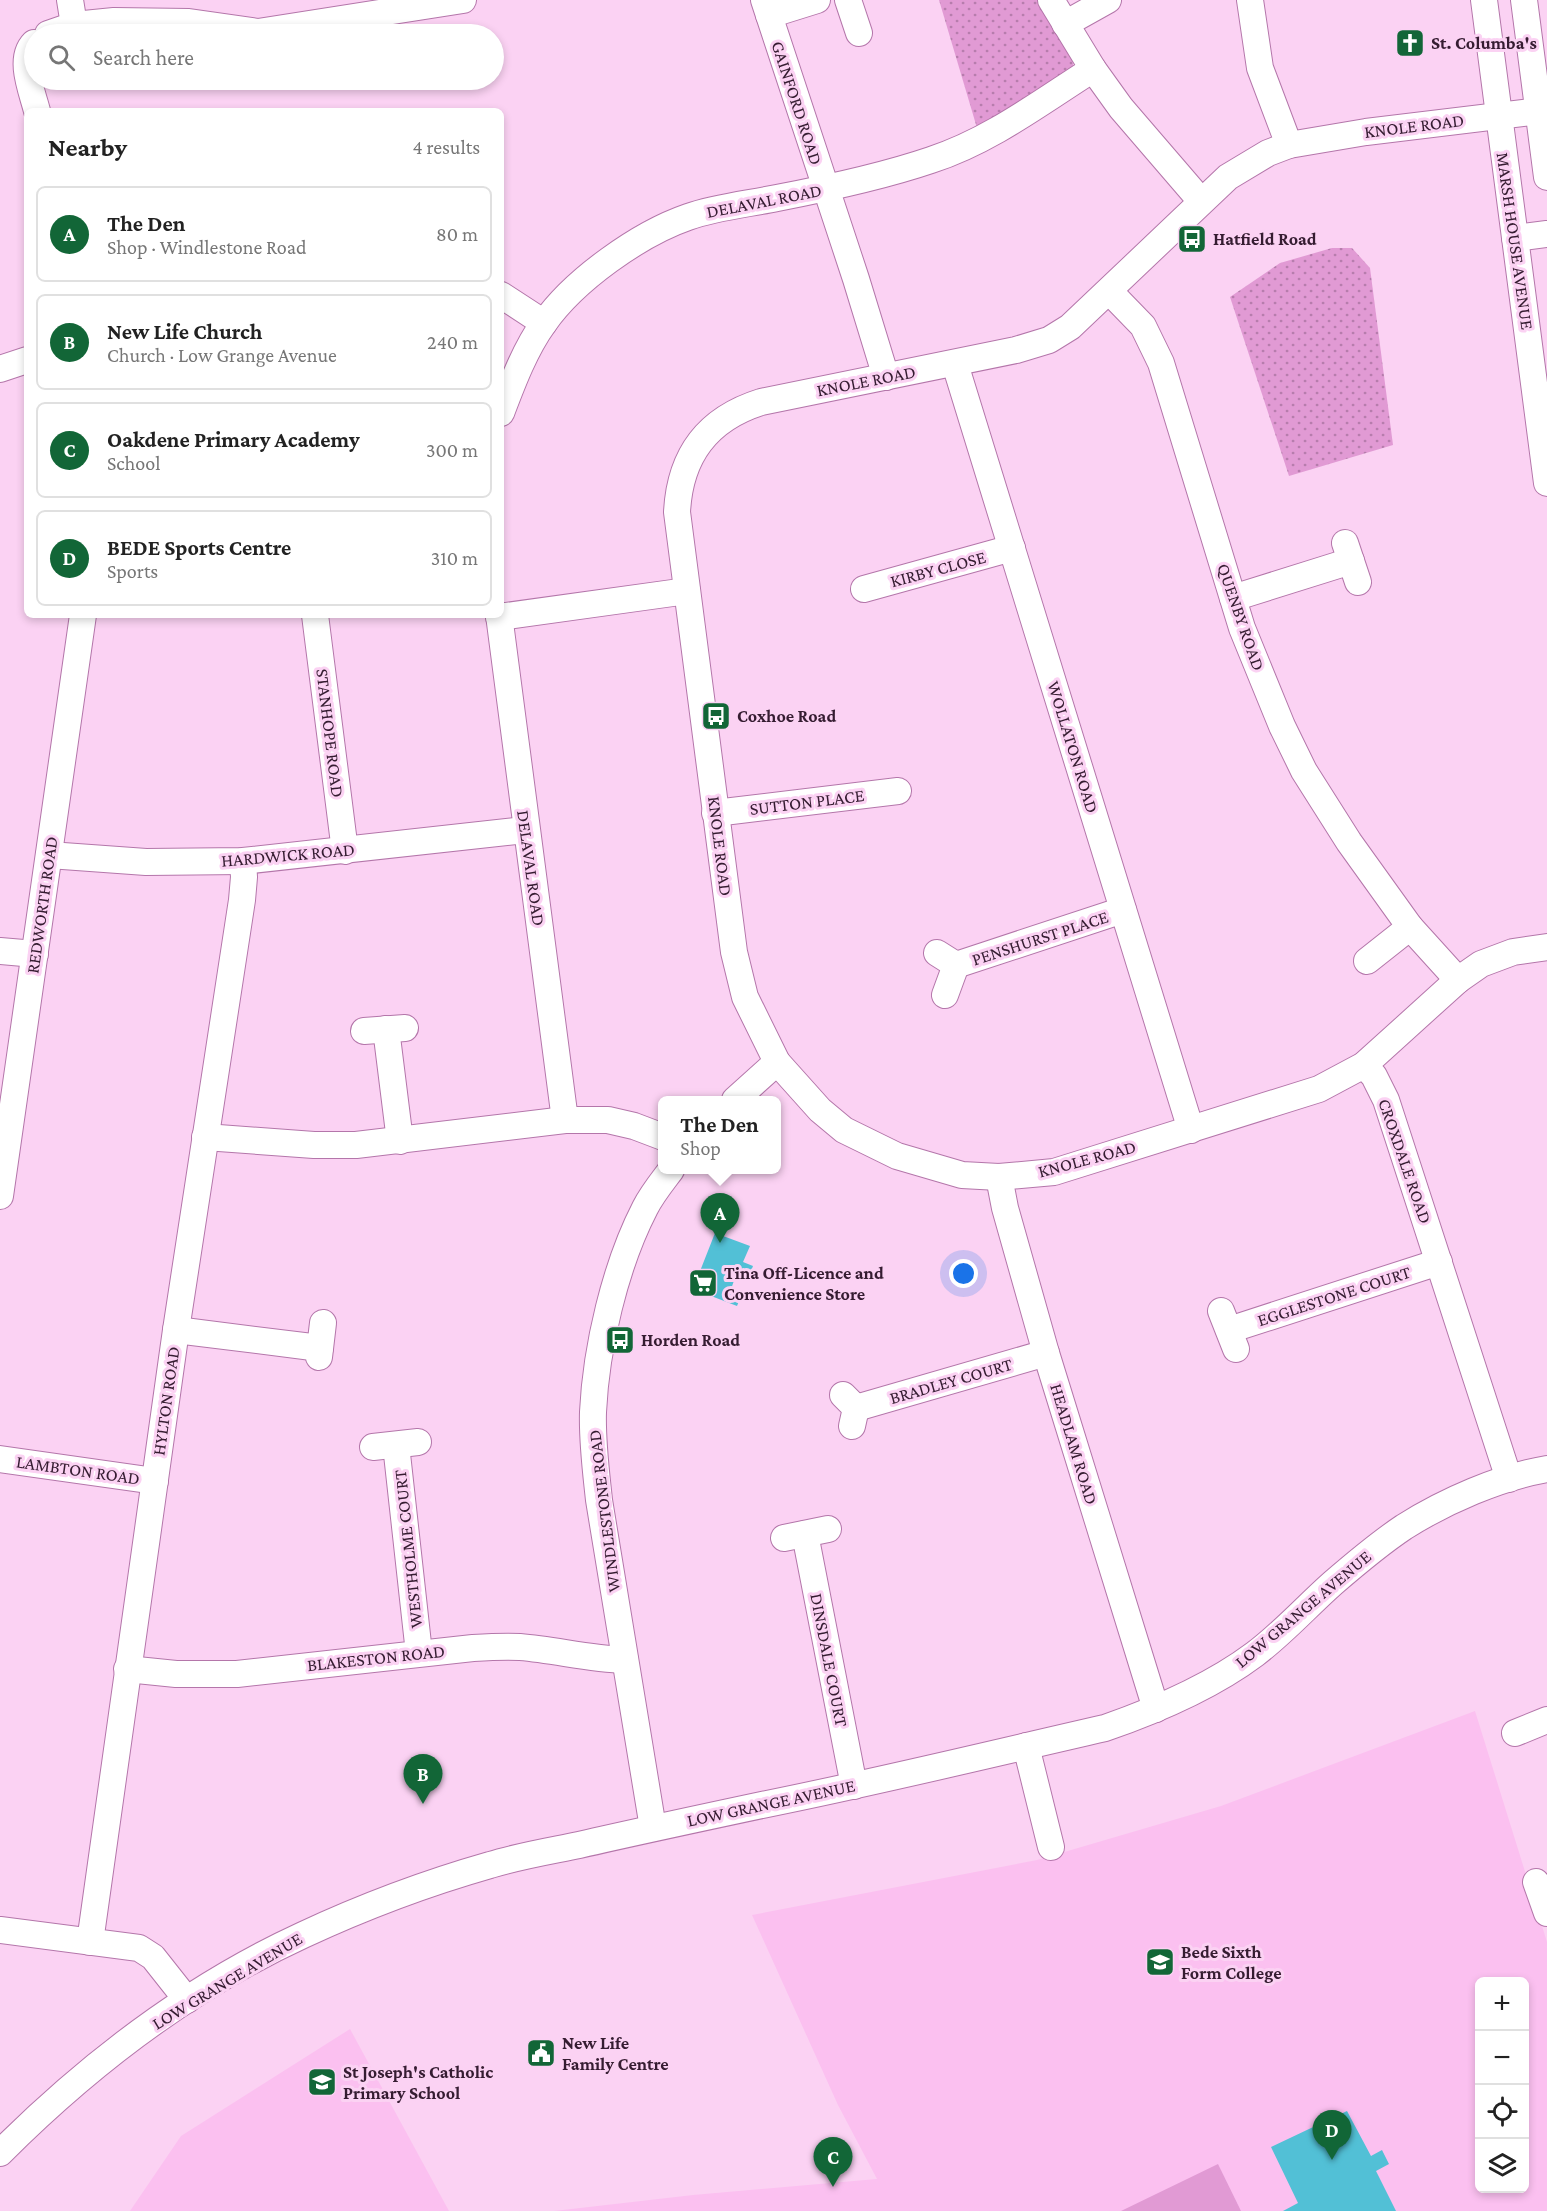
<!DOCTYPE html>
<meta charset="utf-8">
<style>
body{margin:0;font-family:"Crimson Pro",serif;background:#f2f2f2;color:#222}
.controls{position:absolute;right:18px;bottom:18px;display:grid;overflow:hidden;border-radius:9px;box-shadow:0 3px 9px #0003}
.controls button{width:54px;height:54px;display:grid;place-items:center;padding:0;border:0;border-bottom:2px solid #e0e0e0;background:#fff;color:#222;font:30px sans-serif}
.you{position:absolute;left:964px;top:1274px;width:21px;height:21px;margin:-15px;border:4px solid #fff;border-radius:50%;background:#1a73e8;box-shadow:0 0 0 9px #1a73e833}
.badge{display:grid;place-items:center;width:39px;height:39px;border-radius:50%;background:#126637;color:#fff;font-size:20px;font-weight:700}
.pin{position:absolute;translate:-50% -50px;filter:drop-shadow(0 2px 3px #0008)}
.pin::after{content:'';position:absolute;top:32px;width:21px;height:18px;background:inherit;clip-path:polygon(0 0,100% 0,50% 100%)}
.popup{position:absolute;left:658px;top:1096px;width:123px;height:78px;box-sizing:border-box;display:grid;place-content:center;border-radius:9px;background:#fff;filter:drop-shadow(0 2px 4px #0005);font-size:20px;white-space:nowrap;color:#767676}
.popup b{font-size:22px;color:#222}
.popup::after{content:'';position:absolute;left:50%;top:100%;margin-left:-12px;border:12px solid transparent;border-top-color:#fff}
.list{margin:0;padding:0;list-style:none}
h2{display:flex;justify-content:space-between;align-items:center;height:78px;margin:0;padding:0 24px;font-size:26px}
h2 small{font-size:20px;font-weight:400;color:#767676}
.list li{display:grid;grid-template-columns:39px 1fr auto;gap:18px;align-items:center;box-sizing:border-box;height:96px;margin:0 12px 12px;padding:0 12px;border:2px solid #e0e0e0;border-radius:9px}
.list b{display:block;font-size:22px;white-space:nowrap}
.list p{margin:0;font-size:20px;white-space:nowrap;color:#767676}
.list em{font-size:20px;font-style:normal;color:#767676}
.icon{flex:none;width:33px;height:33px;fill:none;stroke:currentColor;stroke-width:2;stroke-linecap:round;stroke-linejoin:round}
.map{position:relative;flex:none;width:1547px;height:2211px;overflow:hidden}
.search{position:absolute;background:#fff;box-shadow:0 3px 9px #0003;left:24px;top:24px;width:480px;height:66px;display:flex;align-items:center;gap:15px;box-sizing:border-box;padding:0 21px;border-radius:33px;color:#767676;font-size:22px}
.panel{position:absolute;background:#fff;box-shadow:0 3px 9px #0003;left:24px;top:108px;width:480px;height:510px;border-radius:9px}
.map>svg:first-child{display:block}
.built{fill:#fbc0f0;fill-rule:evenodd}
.grass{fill:url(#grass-dots)}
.garden{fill:#e19ad4}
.building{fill:#52c0d6}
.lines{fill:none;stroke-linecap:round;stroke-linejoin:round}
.minor-casing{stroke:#b476aa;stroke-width:28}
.minor{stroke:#fff;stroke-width:26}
.labels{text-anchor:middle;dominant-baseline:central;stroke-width:6;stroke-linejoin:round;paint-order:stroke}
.poi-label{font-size:18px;font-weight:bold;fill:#351c31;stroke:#fbd2f3;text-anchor:start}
.street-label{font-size:18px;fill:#351c31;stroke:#fbd2f3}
</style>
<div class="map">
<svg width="1547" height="2211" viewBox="0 0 1547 2211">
<defs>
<pattern id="grass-dots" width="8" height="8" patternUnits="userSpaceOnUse" patternTransform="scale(1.5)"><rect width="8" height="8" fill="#e19ad4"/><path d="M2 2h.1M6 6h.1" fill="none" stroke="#b77dad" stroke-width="1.8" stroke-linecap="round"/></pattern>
</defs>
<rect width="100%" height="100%" fill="#fbd2f3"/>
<!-- built -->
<g class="built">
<path d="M1475 1711 1547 1942V2211H554L693 2195 877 2179 838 2105 752 1915 1037 1860 1221 1806ZM1480 1982H1524V2188H1480Z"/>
<path d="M350 2029 449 2211H130L181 2136Z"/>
</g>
<!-- grass -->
<g class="grass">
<path d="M939 0H1041L1071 53 1074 70 977 128Z"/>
<path d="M1332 248H1352L1370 268 1393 445 1289 476 1230 297 1280 263Z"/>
</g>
<!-- garden -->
<path class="garden" d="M1218 2164 1241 2211H1121Z"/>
<!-- building -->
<g class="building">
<path d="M715 1233 750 1246 743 1262 753 1266 748 1279 736 1275 730 1292 741 1296 737 1306 693 1289Z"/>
<path d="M1347 2111 1371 2156 1382 2150 1389 2164 1376 2171 1396 2211H1283L1298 2203 1271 2147Z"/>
</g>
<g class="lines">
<!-- minor casing -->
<g class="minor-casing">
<g id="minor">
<path d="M70 0 74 25"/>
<path d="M764 0 856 279 886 377"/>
<path d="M848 0 859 33"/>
<path d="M1051 0 1093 69 1121 108 1201 201"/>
<path d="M1250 0 1260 68 1289 145"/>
<path d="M1484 0 1547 483"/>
<path d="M1524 0 1547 177"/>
<path d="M769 15 817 0"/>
<path d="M1065 24 1108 0"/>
<path d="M48 34 74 25 114 21 189 22 258 32 463 0"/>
<path d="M34 43C18 59 32 91 37 111"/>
<path d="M1539 111 1366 132 1289 145 1268 153 1228 177 1070 327 1049 340 1016 350 761 402C707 419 680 456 677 512L734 952 745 997 777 1062 820 1110 844 1130 897 1156 962 1175 999 1177 1054 1172 1319 1089 1364 1065 1458 980 1481 964 1513 952 1547 947"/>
<path d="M1515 238 1547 234"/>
<path d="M1109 291 1143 326 1161 363 1242 628 1282 726 1304 771 1349 842 1410 927 1458 980"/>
<path d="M501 295 544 323"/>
<path d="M955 364 1191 1130"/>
<path d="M0 369 27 360"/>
<path d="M501 413C512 384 525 349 544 323 574 280 639 234 688 217 716 207 748 204 777 198 829 188 881 177 931 160 990 141 1041 102 1093 69"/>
<path d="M1345 543 1358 582"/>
<path d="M864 589 1012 548"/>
<path d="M1233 598 1351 561"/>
<path d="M315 615 345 851"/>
<path d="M499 615 565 1120"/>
<path d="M499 617 687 591"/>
<path d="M715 813 898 791"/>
<path d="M49 855 146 862 243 861 525 830"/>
<path d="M0 951 35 954"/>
<path d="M937 953 956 965 1123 910"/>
<path d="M1367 961 1410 927"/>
<path d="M945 995 956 965"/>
<path d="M386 1029 400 1141"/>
<path d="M364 1031 405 1028"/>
<path d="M1364 1065 1374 1076 1386 1100 1509 1479"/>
<path d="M735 1100 777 1062"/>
<path d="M205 1137 314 1145H356L565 1120H608L634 1126 663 1137"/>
<path d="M999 1177 1005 1208 1046 1353 1156 1709"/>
<path d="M0 1196 83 615"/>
<path d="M1221 1311 1236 1349"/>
<path d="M176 1330 320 1348"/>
<path d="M1229 1330 1439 1262"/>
<path d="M319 1357 323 1323"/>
<path d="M843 1395 856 1408 852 1426"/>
<path d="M856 1408 1046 1353"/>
<path d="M396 1445 419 1653"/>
<path d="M373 1447 418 1442"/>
<path d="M0 1459 155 1481"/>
<path d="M805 1534 854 1786"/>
<path d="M784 1538 828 1529"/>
<path d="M127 1669 176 1674H237L473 1648C489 1647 505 1646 520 1647 556 1650 589 1659 625 1660"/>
<path d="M1515 1733 1547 1720"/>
<path d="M1026 1746 1051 1847"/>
<path d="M653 1828 599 1500C596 1471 592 1442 593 1412 596 1348 615 1266 645 1208 652 1194 662 1182 671 1170"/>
<path d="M1536 1882 1547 1913"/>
<path d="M0 1930 139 1948 153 1957 187 2000"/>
<path d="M90 1942 176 1330 242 900 244 877 243 861"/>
<path d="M0 2153C88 2065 190 1987 303 1935 363 1907 427 1883 490 1865 519 1856 550 1851 579 1845 640 1831 701 1818 762 1805 877 1782 991 1754 1105 1728 1157 1710 1211 1687 1255 1654 1283 1633 1307 1606 1333 1583 1355 1564 1380 1543 1404 1527 1445 1501 1500 1477 1547 1469"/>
</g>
</g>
<!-- minor -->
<use href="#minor" class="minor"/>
</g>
<!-- icons -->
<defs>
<g id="church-square" transform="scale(1.5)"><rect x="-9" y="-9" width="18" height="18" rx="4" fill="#126637" stroke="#fbd2f3"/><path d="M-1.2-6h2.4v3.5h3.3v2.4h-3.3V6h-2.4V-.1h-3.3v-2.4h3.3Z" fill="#fff"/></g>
<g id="bus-square" transform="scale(1.5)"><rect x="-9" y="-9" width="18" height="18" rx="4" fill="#126637" stroke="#fbd2f3"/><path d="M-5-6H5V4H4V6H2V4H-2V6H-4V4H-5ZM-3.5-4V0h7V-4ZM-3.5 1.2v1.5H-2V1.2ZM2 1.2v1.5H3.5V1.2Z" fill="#fff"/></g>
<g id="supermarket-square" transform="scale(1.5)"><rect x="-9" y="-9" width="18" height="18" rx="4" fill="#126637" stroke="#fbd2f3"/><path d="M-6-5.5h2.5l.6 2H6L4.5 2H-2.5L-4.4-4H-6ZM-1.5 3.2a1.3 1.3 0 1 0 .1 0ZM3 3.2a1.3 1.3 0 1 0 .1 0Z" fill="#fff"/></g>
<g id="university-square" transform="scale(1.5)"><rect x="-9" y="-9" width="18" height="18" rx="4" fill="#126637" stroke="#fbd2f3"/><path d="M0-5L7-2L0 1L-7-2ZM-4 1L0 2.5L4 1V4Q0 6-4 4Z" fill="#fff"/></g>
<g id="civic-square" transform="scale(1.5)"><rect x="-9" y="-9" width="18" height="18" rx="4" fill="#126637" stroke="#fbd2f3"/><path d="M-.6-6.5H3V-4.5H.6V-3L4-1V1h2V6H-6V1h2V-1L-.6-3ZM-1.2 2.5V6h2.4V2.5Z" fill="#fff"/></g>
<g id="school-square" transform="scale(1.5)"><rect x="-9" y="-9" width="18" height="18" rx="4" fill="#126637" stroke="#fbd2f3"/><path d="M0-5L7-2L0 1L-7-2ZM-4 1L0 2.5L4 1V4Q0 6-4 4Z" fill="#fff"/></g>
</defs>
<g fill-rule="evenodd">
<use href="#church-square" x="1410" y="43"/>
<use href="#bus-square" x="1192" y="239"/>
<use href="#bus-square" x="716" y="716"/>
<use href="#supermarket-square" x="703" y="1283"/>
<use href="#bus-square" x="620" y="1340"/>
<use href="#university-square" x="1160" y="1962"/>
<use href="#civic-square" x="541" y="2053"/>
<use href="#school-square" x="322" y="2082"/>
</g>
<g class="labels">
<!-- poi labels -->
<g class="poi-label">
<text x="1431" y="43">St. Columba's</text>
<text x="1213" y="239">Hatfield Road</text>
<text x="737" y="716">Coxhoe Road</text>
<text x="724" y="1273">Tina Off-Licence and<tspan x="724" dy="21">Convenience Store</tspan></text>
<text x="641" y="1340">Horden Road</text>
<text x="1181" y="1952">Bede Sixth<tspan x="1181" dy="21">Form College</tspan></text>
<text x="562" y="2043">New Life<tspan x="562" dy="21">Family Centre</tspan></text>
<text x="343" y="2072">St Joseph's Catholic<tspan x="343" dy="21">Primary School</tspan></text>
</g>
<!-- street labels -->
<g class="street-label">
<text transform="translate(797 103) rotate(72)">GAINFORD ROAD</text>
<text transform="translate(1414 126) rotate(-7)">KNOLE ROAD</text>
<text transform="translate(764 201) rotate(-11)">DELAVAL ROAD</text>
<text transform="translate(1515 241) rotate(82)">MARSH HOUSE AVENUE</text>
<text transform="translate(866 381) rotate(-11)">KNOLE ROAD</text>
<text transform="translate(938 569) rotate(-15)">KIRBY CLOSE</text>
<text transform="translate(1241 617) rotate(71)">QUENBY ROAD</text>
<text transform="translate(330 733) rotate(83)">STANHOPE ROAD</text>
<text transform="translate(1073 747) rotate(73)">WOLLATON ROAD</text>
<text transform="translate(807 802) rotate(-7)">SUTTON PLACE</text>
<text transform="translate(720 846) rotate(83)">KNOLE ROAD</text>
<text transform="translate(288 855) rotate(-5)">HARDWICK ROAD</text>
<text transform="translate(531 868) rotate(82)">DELAVAL ROAD</text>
<text transform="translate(42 905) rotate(-82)">REDWORTH ROAD</text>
<text transform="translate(1040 938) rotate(-18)">PENSHURST PLACE</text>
<text transform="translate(1087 1159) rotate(-15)">KNOLE ROAD</text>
<text transform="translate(1405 1161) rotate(71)">CROXDALE ROAD</text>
<text transform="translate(1334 1296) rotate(-18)">EGGLESTONE COURT</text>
<text transform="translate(951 1381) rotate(-16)">BRADLEY COURT</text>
<text transform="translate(166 1401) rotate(-82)">HYLTON ROAD</text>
<text transform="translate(1074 1444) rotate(73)">HEADLAM ROAD</text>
<text transform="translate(78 1470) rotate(8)">LAMBTON ROAD</text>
<text transform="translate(604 1511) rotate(-97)">WINDLESTONE ROAD</text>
<text transform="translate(408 1549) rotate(-96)">WESTHOLME COURT</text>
<text transform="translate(1303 1609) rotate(-40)">LOW GRANGE AVENUE</text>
<text transform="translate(376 1658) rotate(-6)">BLAKESTON ROAD</text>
<text transform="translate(829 1660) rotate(79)">DINSDALE COURT</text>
<text transform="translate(771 1803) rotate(-12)">LOW GRANGE AVENUE</text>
<text transform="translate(227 1981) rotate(-31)">LOW GRANGE AVENUE</text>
</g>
</g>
</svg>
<div class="controls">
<button>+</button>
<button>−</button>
<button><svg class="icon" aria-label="locate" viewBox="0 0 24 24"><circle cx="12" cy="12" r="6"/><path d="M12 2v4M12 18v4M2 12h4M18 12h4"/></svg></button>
<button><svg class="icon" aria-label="layers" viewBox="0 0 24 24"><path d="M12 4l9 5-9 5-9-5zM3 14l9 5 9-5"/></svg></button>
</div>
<div class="you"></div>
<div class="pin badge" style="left:720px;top:1243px">A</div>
<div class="popup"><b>The Den</b>Shop</div>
<div class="pin badge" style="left:423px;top:1804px">B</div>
<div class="pin badge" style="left:833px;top:2187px">C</div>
<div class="pin badge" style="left:1332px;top:2160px">D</div>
<div class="search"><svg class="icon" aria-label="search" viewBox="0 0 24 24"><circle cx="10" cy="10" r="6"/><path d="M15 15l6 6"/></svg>Search here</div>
<section class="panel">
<h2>Nearby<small>4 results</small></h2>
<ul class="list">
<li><span class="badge">A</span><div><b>The Den</b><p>Shop · Windlestone Road</p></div><em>80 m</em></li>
<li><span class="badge">B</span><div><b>New Life Church</b><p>Church · Low Grange Avenue</p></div><em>240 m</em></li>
<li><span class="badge">C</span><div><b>Oakdene Primary Academy</b><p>School</p></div><em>300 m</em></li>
<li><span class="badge">D</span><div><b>BEDE Sports Centre</b><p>Sports</p></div><em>310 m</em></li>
</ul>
</section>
</div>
